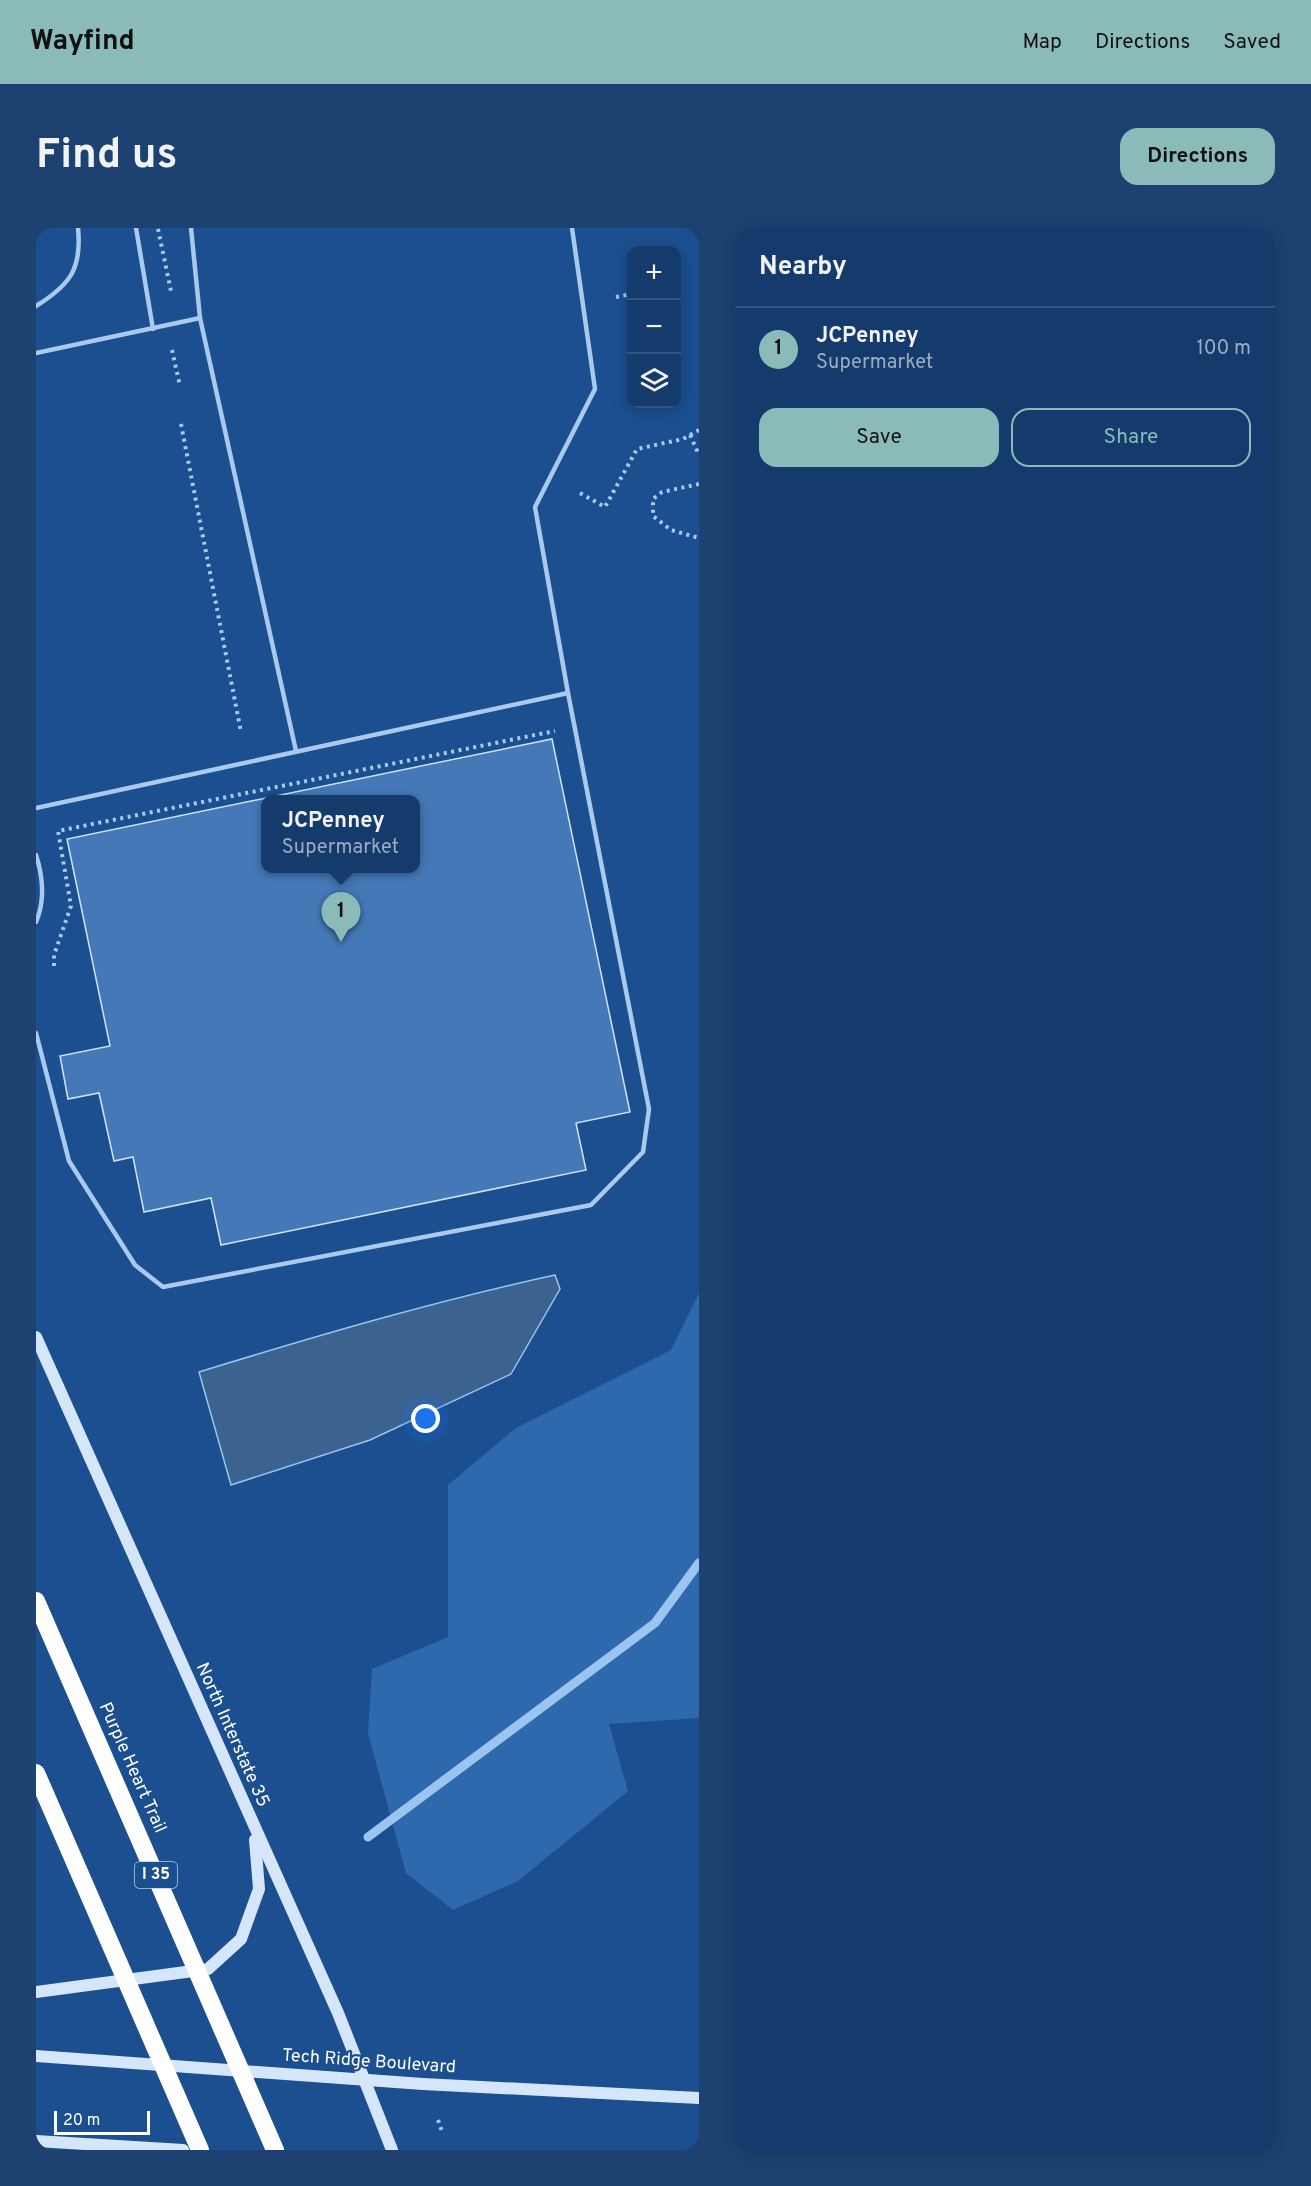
<!DOCTYPE html>
<meta charset="utf-8">
<style>
body{margin:0;font-family:Overpass,sans-serif;background:#1d4271;color:#f1f3f6}
.controls{position:absolute;right:18px;top:18px;display:grid;overflow:hidden;border-radius:12px;box-shadow:0 3px 15px #0003}
.controls button{width:54px;height:54px;display:grid;place-items:center;padding:0;border:0;border-bottom:2px solid #33557e;background:#143b6b;color:#f1f3f6;font:30px sans-serif}
.scale{position:absolute;left:18px;bottom:15px;width:96px;box-sizing:border-box;padding-left:6px;border:3px solid #fff;border-top:0;font-size:16px;line-height:21px;white-space:nowrap;color:#fff;-webkit-text-stroke:4px #1b4f8f;paint-order:stroke}
.you{position:absolute;left:390px;top:1191px;width:21px;height:21px;margin:-15px;border:4px solid #fff;border-radius:50%;background:#1a73e8;box-shadow:0 0 0 9px #1a73e833}
.badge{display:grid;place-items:center;width:39px;height:39px;border-radius:50%;background:#8bbbb9;color:#111;font-size:20px;font-weight:700}
.pin{position:absolute;translate:-50% -50px;filter:drop-shadow(0 2px 3px #0008)}
.pin::after{content:'';position:absolute;top:32px;width:21px;height:18px;background:inherit;clip-path:polygon(0 0,100% 0,50% 100%)}
.popup{position:absolute;left:225px;top:567px;width:159px;height:78px;box-sizing:border-box;display:grid;place-content:center;border-radius:12px;background:#143b6b;filter:drop-shadow(0 2px 4px #0005);font-size:20px;white-space:nowrap;color:#9dadc1}
.popup b{font-size:22px;color:#f1f3f6}
.popup::after{content:'';position:absolute;left:50%;top:100%;margin-left:-12px;border:12px solid transparent;border-top-color:#143b6b}
.list{margin:0;padding:0;list-style:none}
h2{display:flex;justify-content:space-between;align-items:center;height:78px;margin:0;padding:0 24px;font-size:26px}
h2 small{font-size:20px;font-weight:400;color:#9dadc1}
.list li{display:grid;grid-template-columns:39px 1fr auto;gap:18px;align-items:center;box-sizing:border-box;height:84px;padding:0 24px;border-top:2px solid #33557e}
.list b{display:block;font-size:22px;white-space:nowrap}
.list p{margin:0;font-size:20px;white-space:nowrap;color:#9dadc1}
.list em{font-size:20px;font-style:normal;color:#9dadc1}
.actions{display:flex;gap:12px;padding:18px 24px}
.actions a{flex:1;padding:14px 0;border:2px solid #8bbbb9;border-radius:18px;text-align:center;font-size:21px;color:#8bbbb9}
.actions .main{background:#8bbbb9;color:#111}
.icon{flex:none;width:33px;height:33px;fill:none;stroke:currentColor;stroke-width:2;stroke-linecap:round;stroke-linejoin:round}
.map{position:relative;flex:none;width:663px;height:1922px;overflow:hidden;border-radius:18px}
header{display:flex;align-items:center;gap:36px;box-sizing:border-box;height:84px;padding:0 30px;background:#8bbbb9;color:#111}
header strong{font-size:28px}
nav{display:flex;gap:33px;margin-inline-start:auto;font-size:21px}
.intro{display:flex;align-items:center;justify-content:space-between;box-sizing:border-box;height:144px;padding:0 36px}
h1{margin:0;font-size:42px}
.button{padding:15px 27px;border-radius:18px;background:#8bbbb9;color:#111;font-size:21px;font-weight:700}
main{display:flex;gap:36px;padding:0 36px}
aside{flex:1;background:#143b6b;border-radius:18px;box-shadow:0 3px 15px #0003}
.map>svg:first-child{display:block}
.green{fill:#2e69ad}
.water{fill:#3c6290;stroke:#9cc4f0;stroke-width:1.5}
.lines{fill:none;stroke-linecap:round;stroke-linejoin:round}
.stream{stroke:#9cc4f0;stroke-width:9}
.building{fill:#4478b7;stroke:#cfe3fa;stroke-width:1.5;fill-rule:evenodd}
.path{stroke:#a9c9ee;stroke-width:4;stroke-dasharray:3 4.5;stroke-linecap:butt}
.service{stroke:#a9c9ee;stroke-width:4.5}
.secondary{stroke:#d6e6fa;stroke-width:12}
.motorway{stroke:#fff;stroke-width:18}
.labels{text-anchor:middle;dominant-baseline:central;stroke-width:4.5;stroke-linejoin:round;paint-order:stroke}
.shield{fill:#1b4f8f;stroke:#bbcadd;stroke-width:1.5}
.shield-label{font-size:16px;font-weight:bold;fill:#fff}
.street-label{font-size:18px;fill:#fff;stroke:#1b4f8f}
</style>
<header>
<strong>Wayfind</strong>
<nav><a>Map</a><a>Directions</a><a>Saved</a></nav>
</header>
<div class="intro"><h1>Find us</h1><a class="button">Directions</a></div>
<main>
<div class="map">
<svg width="663" height="1922" viewBox="0 0 663 1922">
<rect width="100%" height="100%" fill="#1b4f8f"/>
<!-- green -->
<path class="green" d="M663 1065V1490L573 1496 592 1563 482 1653 417 1682 370 1645 332 1505 336 1441 412 1409V1257L480 1200 635 1122Z"/>
<!-- water -->
<path class="water" d="M519 1047 524 1061 475 1146 334 1212 195 1257 163 1144C280 1108 399 1073 519 1047Z"/>
<g class="lines">
<!-- stream -->
<path class="stream" d="M332 1609 619 1395 663 1335"/>
</g>
<!-- building -->
<path class="building" d="M516 511 594 884 540 895 550 942 185 1017 175 970 108 984 97 929 78 933 63 865 32 871 24 828 74 818 31 611ZM230 572H380V640H230Z"/>
<g class="lines">
<!-- path -->
<g class="path">
<path d="M122 1 135 63"/>
<path d="M580 69 596 66"/>
<path d="M136 122 144 158"/>
<path d="M145 196 205 504"/>
<path d="M654 207 663 227"/>
<path d="M663 256 626 264 617 271V288L635 302 663 310"/>
<path d="M544 265 569 279 601 221 647 211 663 202"/>
<path d="M18 738V727L35 678 22 603 519 503"/>
<path d="M402 1892 407 1906"/>
</g>
<!-- service -->
<g class="service">
<path d="M100 0 117 101"/>
<path d="M155 0 164 90 260 523"/>
<path d="M0 78C34 57 46 41 42 0"/>
<path d="M0 125 164 90"/>
<path d="M0 580 532 465 499 279 559 161 536 0"/>
<path d="M0 627C7 649 9 673 0 694"/>
<path d="M0 805 33 933 99 1037 127 1059 555 977 607 924 613 881 532 465"/>
</g>
<!-- secondary -->
<g class="secondary">
<path d="M0 1109 302 1785 356 1922"/>
<path d="M0 1764 172 1741 205 1711 223 1661 219 1612"/>
<path d="M0 1828 387 1856 663 1870"/>
<path d="M0 1913 147 1922"/>
</g>
<!-- motorway -->
<g class="motorway">
<path d="M0 1373 239 1922"/>
<path d="M0 1545 164 1922"/>
</g>
</g>
<g class="labels">
<!-- shield labels -->
<rect class="shield" x="99" y="1634" width="42" height="26" rx="4.5"/>
<g class="shield-label">
<text x="120" y="1647">I 35</text>
</g>
<!-- street labels -->
<g class="street-label">
<text transform="translate(196 1507) rotate(66)">North Interstate 35</text>
<text transform="translate(96 1540) rotate(66)">Purple Heart Trail</text>
<text transform="translate(333 1834) rotate(4)">Tech Ridge Boulevard</text>
</g>
</g>
</svg>
<div class="controls">
<button>+</button>
<button>−</button>
<button><svg class="icon" aria-label="layers" viewBox="0 0 24 24"><path d="M12 4l9 5-9 5-9-5zM3 14l9 5 9-5"/></svg></button>
</div>
<div class="scale">20 m</div>
<div class="you"></div>
<div class="pin badge" style="left:305px;top:714px">1</div>
<div class="popup"><b>JCPenney</b>Supermarket</div>
</div>
<aside>
<h2>Nearby<small></small></h2>
<ul class="list">
<li><span class="badge">1</span><div><b>JCPenney</b><p>Supermarket</p></div><em>100 m</em></li>
</ul>
<div class="actions"><a class="main">Save</a><a>Share</a></div>
</aside>
</main>
